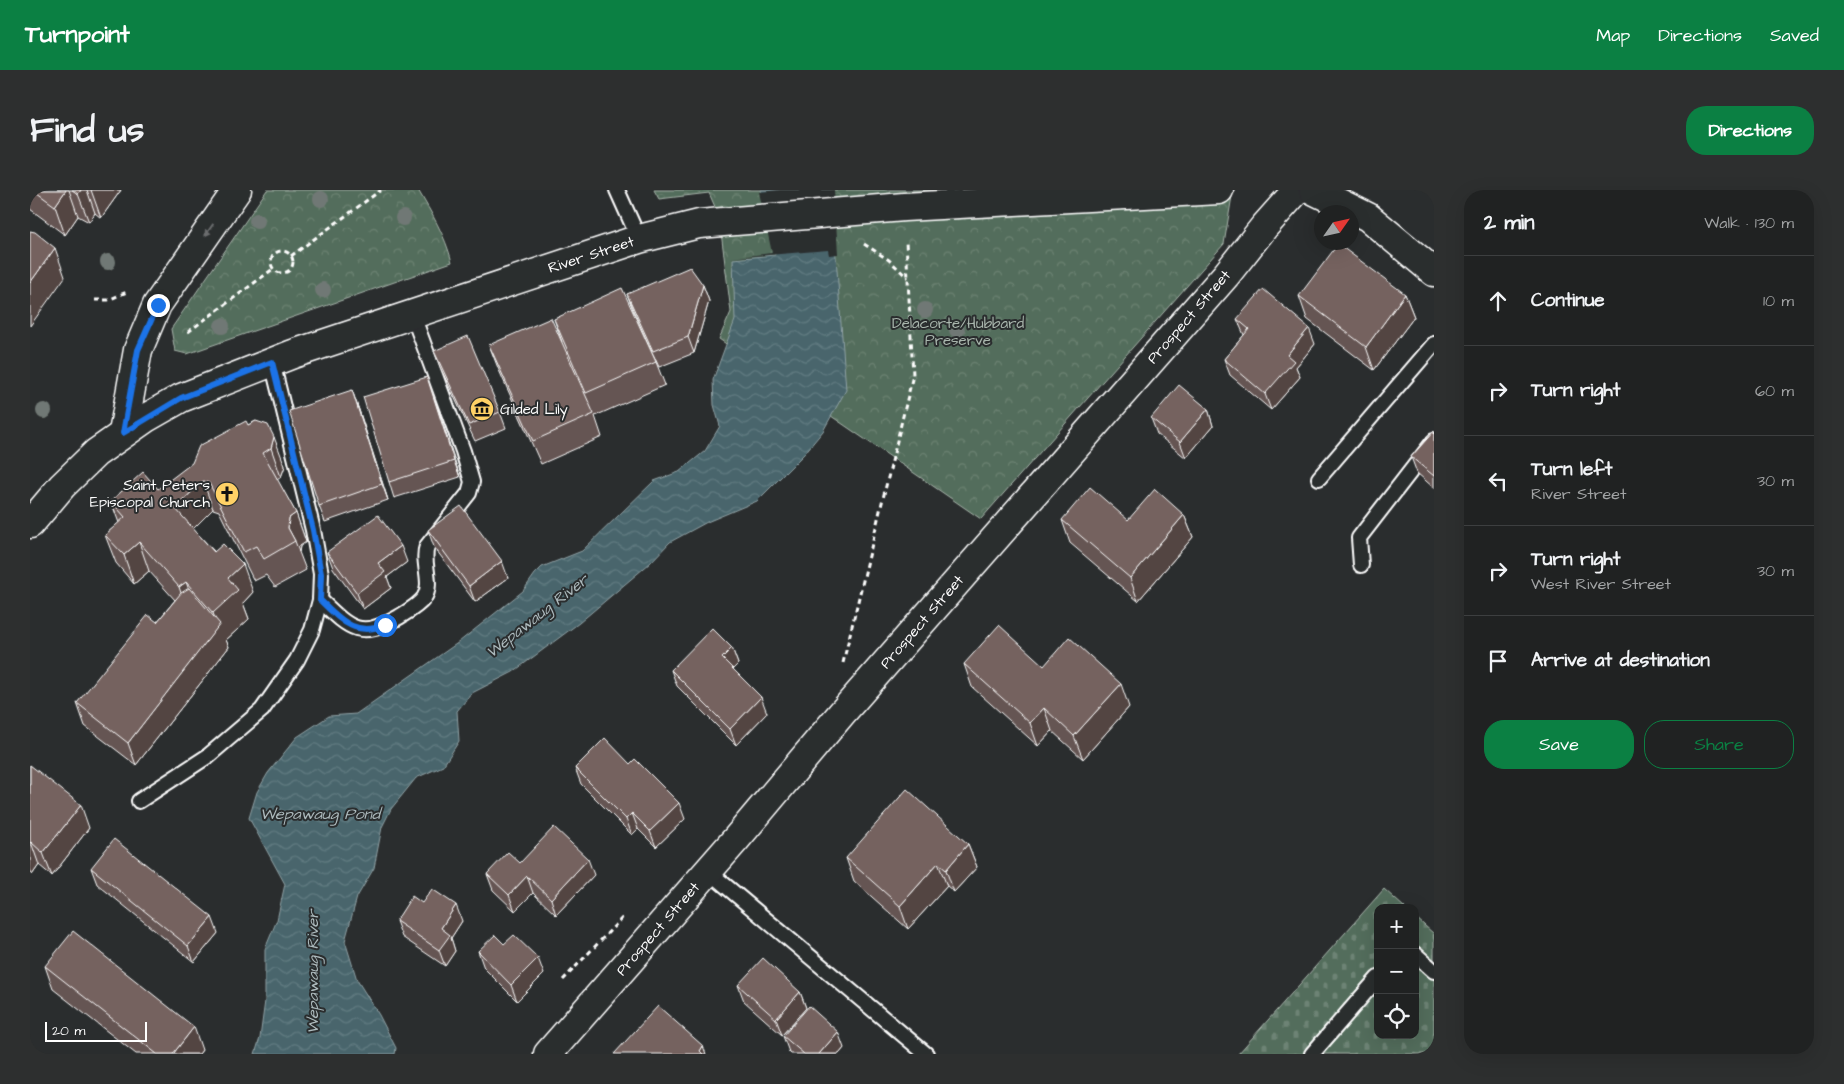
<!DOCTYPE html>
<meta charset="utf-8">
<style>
body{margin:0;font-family:"Architects Daughter",sans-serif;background:#2d2f2f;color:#f1f3f6}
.controls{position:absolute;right:15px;bottom:15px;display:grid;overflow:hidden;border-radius:10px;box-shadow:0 5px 20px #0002}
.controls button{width:45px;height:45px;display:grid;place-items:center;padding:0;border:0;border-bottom:1px solid #3d3f40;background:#202222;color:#f1f3f6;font:25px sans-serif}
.compass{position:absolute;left:1284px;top:15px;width:45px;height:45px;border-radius:50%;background:#202222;box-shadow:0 5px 20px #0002;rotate:56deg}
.scale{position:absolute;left:15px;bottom:12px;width:102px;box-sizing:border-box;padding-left:5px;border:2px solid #fff;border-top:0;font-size:14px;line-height:18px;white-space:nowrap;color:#fff;-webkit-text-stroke:4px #2a2d2e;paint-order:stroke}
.stop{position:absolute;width:15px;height:15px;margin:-11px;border:4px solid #1a73e8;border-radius:50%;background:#fff}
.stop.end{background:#1a73e8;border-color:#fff;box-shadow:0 1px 5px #0008}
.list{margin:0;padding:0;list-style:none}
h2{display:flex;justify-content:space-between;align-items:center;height:65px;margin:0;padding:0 20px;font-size:21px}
h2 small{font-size:16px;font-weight:400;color:#a2a4a5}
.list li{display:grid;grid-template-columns:32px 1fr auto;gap:15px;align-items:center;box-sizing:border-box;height:90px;padding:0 20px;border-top:1px solid #3d3f40}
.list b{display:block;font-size:19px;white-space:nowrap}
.list p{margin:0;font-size:16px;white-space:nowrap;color:#a2a4a5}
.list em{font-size:16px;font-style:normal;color:#a2a4a5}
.actions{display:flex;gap:10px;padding:15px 20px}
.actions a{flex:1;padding:11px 0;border:1px solid #0b8043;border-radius:20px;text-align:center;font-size:18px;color:#0b8043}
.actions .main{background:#0b8043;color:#fff}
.icon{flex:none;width:28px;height:28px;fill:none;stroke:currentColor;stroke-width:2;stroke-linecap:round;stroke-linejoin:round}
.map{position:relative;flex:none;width:1404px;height:864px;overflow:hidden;border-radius:20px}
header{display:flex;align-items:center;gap:30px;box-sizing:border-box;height:70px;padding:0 25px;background:#0b8043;color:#fff}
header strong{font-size:24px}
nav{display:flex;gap:28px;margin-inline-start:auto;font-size:18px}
.intro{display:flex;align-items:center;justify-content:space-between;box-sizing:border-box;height:120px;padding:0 30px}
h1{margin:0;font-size:35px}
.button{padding:12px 22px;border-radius:20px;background:#0b8043;color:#fff;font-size:18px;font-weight:700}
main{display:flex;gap:30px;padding:0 30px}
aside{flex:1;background:#202222;border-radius:20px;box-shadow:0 5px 20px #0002}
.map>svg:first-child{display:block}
.forest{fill:url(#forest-crowns);stroke:#a9b6ad}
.cemetery{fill:url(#cemetery-stones);stroke:#a9b6ad}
.water{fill:url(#water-waves);stroke:#91a3a7}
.pier{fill:#2a2d2e}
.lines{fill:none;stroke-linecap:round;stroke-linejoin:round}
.service-casing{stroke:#fff;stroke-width:18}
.minor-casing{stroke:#fff;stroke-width:31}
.tertiary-casing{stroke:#fff;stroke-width:31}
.secondary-casing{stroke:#fff;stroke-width:31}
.path{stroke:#fff;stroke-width:3;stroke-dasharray:5 4;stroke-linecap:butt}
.service{stroke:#2a2d2e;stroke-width:14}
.minor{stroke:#2a2d2e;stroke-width:28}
.tertiary{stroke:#2a2d2e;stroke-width:28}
.secondary{stroke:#2a2d2e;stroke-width:28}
.tree{fill:#707874}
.wall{fill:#655452;stroke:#fff}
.shaded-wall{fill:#524542;stroke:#fff}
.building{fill:#75625f;stroke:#fff}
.oneway{fill:#6a6c6d}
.route{stroke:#1a73e8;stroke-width:6}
.labels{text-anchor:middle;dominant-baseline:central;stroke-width:4;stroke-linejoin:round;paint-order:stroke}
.street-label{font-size:15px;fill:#fff;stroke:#2a2d2e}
.park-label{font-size:15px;fill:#a9b6ad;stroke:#2a2d2e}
.poi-label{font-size:15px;fill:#fff;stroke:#2a2d2e;text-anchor:start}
.water-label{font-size:16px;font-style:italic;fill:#adbabd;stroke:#2a2d2e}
</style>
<header>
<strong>Turnpoint</strong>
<nav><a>Map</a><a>Directions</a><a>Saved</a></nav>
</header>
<div class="intro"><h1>Find us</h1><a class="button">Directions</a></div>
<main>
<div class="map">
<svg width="1404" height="864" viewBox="0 0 1404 864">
<defs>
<pattern id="forest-crowns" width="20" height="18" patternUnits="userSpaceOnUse" patternTransform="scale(1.25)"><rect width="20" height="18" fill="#536d5b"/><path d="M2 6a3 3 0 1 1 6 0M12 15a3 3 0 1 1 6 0" fill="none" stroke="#6d8374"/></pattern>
<pattern id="cemetery-stones" width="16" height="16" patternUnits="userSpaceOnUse" patternTransform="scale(1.25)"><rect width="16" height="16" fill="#536d5b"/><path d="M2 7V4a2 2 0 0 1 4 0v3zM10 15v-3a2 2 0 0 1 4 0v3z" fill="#6d8374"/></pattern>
<pattern id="water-waves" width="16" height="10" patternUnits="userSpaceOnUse" patternTransform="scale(1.25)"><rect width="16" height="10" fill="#48656c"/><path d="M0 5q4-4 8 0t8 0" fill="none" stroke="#637c82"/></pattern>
</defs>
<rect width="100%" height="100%" fill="#2a2d2e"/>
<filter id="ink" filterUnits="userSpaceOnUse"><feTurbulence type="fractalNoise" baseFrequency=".02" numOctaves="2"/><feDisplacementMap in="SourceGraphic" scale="10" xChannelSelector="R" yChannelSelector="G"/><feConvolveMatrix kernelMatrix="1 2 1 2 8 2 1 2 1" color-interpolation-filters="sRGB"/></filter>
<g filter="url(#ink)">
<!-- forest -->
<g class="forest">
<path d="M237 0H388C402 24 415 45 422 72L157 164 145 161 141 139Z"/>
<path d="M624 0H1203L1194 54 951 329 689 149 701 122 689 26 679 3 629 9Z"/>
</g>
<!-- cemetery -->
<path class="cemetery" d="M1354 699 1375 718H1348V845H1385V727L1404 744V864H1208Z"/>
<!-- water -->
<path class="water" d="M731 0H801L816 200 793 241 774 264 727 311 677 332 640 352 620 373 549 433 483 482 442 503 427 521 429 551 413 576 386 588 361 619 352 637 344 678 327 707 315 751 327 790 349 825 366 858 365 864H225L230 848 235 811V759L247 730 255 694 219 628 227 602 238 583 267 547 299 526 326 524 429 452 493 401 505 384 512 377 552 361 624 291 649 282 675 261 690 236 684 215 683 190 705 130 703 69 745 65Z"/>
<!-- pier -->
<path class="pier" d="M750 0H804L808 64 799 65 798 60 701 68 742 63 729 2Z"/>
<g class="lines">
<!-- service casing -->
<g class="service-casing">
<g id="service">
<path d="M587 0 609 49"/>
<path d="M1289 288 1404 154"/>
<path d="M1331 375 1329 348 1404 251"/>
<path d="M290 410C320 439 330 450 369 427 377 422 388 416 394 408 404 393 391 372 397 356L439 303 442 292 433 261 382 123"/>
<path d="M109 611 178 566 232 520 267 470 282 440 290 410 291 384 283 340 242 172"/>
<path d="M678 681 896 864"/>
<path d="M1385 764 1404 781"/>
<path d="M1282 864 1348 788"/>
</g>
</g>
<!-- minor casing -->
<g class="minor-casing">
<path id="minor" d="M518 864 707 648 812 523 1196 85 1234 37 1267 0"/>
</g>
<!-- tertiary casing -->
<g class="tertiary-casing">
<path id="tertiary" d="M93 243 108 160 127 115 207 0"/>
</g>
<!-- secondary casing -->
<g class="secondary-casing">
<g id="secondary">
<path d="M1283 0 1338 27 1404 82"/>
<path d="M0 334 32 296 66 263 116 228 151 208 263 164 609 49 669 34 874 17 1189 0"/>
</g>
</g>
<!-- path -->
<g class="path">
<path d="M834 54 859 70 878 88"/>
<circle cx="252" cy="72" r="11"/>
<path d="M261 66 351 0"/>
<path d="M65 110H78L99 101"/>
<path d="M158 142 243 79"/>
<path d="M813 473 883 185 876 51"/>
<path d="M533 790 593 727"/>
</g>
<!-- service -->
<use href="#service" class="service"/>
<!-- minor -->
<use href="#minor" class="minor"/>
<!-- tertiary -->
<use href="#tertiary" class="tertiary"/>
<!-- secondary -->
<use href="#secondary" class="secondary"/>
</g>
<!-- trees -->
<g class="tree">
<circle cx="291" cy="9" r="8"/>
<circle cx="373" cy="28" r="8"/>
<circle cx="227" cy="31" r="8"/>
<circle cx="78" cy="72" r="8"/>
<circle cx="293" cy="100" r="8"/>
<circle cx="895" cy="120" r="8"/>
<circle cx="192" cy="136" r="8"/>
<circle cx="927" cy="140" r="8"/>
<circle cx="14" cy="221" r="8"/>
</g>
<!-- wall -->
<g class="wall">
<path d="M0 0H91L71 28 65 23 59 32 48 26 35 45 0 19Z"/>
<path d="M673 95 679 111 664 163 629 177 603 120 597 104Z"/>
<path d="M1375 104 1384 127 1344 180 1277 129 1269 106Z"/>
<path d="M524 129 626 172 635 195 565 226 572 247 511 274 468 178 459 155 532 152Z"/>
<path d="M1207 129 1285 154 1266 177 1270 187 1241 220 1200 185 1194 169 1214 145Z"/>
<path d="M404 161 470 222 476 238 445 251 410 177Z"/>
<path d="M397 187 430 287 364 308 359 292Z"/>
<path d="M328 217 358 310 295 332 289 316Z"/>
<path d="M1178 219 1183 236 1156 268 1127 244 1121 228Z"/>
<path d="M226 231 255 276 251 287 247 290 266 323 276 352 270 356 269 362 276 380 245 397 236 385 224 391 189 321 183 319 163 339 223 402 213 413 219 429 196 450 199 457 106 575 55 536 47 513 127 432 145 410 119 381 104 394 86 373 75 345 89 333 81 311 128 299 218 235Z"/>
<path d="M1404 241V298L1387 283 1381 267Z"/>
<path d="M1154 325 1163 347 1108 411 1040 353 1032 330H1098Z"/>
<path d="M398 340 478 388 445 412 404 357Z"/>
<path d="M297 362 377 372 357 387 361 398 333 419 303 378Z"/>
<path d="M702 458 708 474 703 479 737 523 706 555 647 496 641 480Z"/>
<path d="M934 474 1014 476 1099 517 1053 569 1022 541 1008 556 942 497Z"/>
<path d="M0 575 59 638 22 686 9 675 2 685 0 683Z"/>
<path d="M545 578 655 629 626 657 608 639 602 645 551 594Z"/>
<path d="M938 654 947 677 924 702 917 696 878 739 824 691 816 668Z"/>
<path d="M490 673 564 685 526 725 503 703 485 721 463 700 457 684Z"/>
<path d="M61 678 188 743 164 772 67 694Z"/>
<path d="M392 713 432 731 421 748 425 761 415 776 372 747 366 731Z"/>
<path d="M474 754 514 784 487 811 454 778 448 761Z"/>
<path d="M15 776 172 860 169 864H106L23 799Z"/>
<path d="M708 795 770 802 776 818 752 845 714 811Z"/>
<path d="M753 846 814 858 809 864H761L759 862Z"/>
</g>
<!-- shaded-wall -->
<g class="shaded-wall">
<path d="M36 0H39L48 26 35 45 25 16Z"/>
<path d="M51 0H57L65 23 59 32 48 4Z"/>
<path d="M61 0H91L71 28Z"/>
<path d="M25 58 35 87 0 136V93Z"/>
<path d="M673 95 679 111 664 163 658 147Z"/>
<path d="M1375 104 1384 127 1344 180 1336 157Z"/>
<path d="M1279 138 1285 154 1266 177 1270 187 1241 220 1235 204 1257 165Z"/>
<path d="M397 187 403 203 430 287 424 271Z"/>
<path d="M322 200 328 217 358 310 352 294Z"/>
<path d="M1178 219 1183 236 1156 268 1150 252Z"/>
<path d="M244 247 255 276 251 287 241 258Z"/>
<path d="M173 291 183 319 155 347 145 318Z"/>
<path d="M266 323 276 352 270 356 269 362 265 351 258 338 259 328Z"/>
<path d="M1154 325 1163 347 1108 411 1100 388Z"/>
<path d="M109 352 119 381 104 394 94 365Z"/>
<path d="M371 356 377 372 357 387 361 398 333 419 327 403 348 373Z"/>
<path d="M472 371 478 388 445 412 439 396Z"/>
<path d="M213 374 223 402 213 413 219 429 196 450 199 457 106 575 98 553 188 436 183 423 198 388Z"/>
<path d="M156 392 167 421 159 426 149 397Z"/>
<path d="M702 458 708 474 698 484 692 468Z"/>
<path d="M1091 494 1099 517 1053 569 1044 546Z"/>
<path d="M731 507 737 523 706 555 700 539Z"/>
<path d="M1014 518 1022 541 1008 556 1000 533Z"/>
<path d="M649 613 655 629 626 657 620 641Z"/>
<path d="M51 615 59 638 22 686 13 663Z"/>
<path d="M602 623 608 639 602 645 596 629Z"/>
<path d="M1 652 9 675 2 685 0 679V653Z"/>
<path d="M938 654 947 677 924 702 916 680Z"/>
<path d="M558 669 564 685 526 725 521 709Z"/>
<path d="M908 673 917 696 878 739 870 716Z"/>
<path d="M497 686 503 703 485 721 479 705Z"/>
<path d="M426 715 432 731 421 748 425 761 415 776 409 760 411 738Z"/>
<path d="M182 727 188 743 164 772 158 756Z"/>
<path d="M508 768 514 784 487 811 481 795Z"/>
<path d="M770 802 776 818 752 845 746 829Z"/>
<path d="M164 837 172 860 169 864H143Z"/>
<path d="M808 842 814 858 809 864H789Z"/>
<path d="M673 856 676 864H671L670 861Z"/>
</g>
<!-- building -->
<g class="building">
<path d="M3 0H36L25 16Z"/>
<path d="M42 0H51L48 4Z"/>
<path d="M0 41 5 42 25 58 0 93Z"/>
<path d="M1308 54 1375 104 1336 157 1269 106Z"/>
<path d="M660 77 673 95 658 147 623 161 597 104Z"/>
<path d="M592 98 626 172 556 203 524 129Z"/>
<path d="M1233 99 1279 138 1257 165 1264 171 1235 204 1194 169 1219 139 1207 129Z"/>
<path d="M521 128 564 224 503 251 459 155Z"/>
<path d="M438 146 470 222 439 235 404 161Z"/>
<path d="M397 187 424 271 359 292 333 207Z"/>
<path d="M1149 195 1178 219 1150 252 1121 228Z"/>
<path d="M322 200 352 294 289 316 259 221Z"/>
<path d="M216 231 218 235 226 231 238 235 244 247 241 258 233 263 266 323 259 328 258 338 265 351 234 369 226 356 214 362 179 293 173 291 145 318 184 362 193 354 213 374 198 388 208 400 183 423 156 392 149 397 109 352 94 365 75 345 95 327 81 311 113 282 128 299 162 273 169 256Z"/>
<path d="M1404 241V286L1381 267Z"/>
<path d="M1060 297 1098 330 1125 299 1154 325 1100 388 1032 330Z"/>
<path d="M431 316 472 371 439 396 398 340Z"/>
<path d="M348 325 371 356 348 373 355 382 327 403 297 362Z"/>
<path d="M159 398 190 434 98 553 47 513 118 425 127 432 151 403Z"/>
<path d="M969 435 1014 476 1039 447 1091 494 1044 546 1014 518 1000 533 934 474Z"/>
<path d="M682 438 702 458 692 468 731 507 700 539 641 480Z"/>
<path d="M575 548 600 574 605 569 649 613 620 641 602 623 596 629 545 578Z"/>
<path d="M0 575 51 615 13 663 1 652 0 653Z"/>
<path d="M877 599 938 654 916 680 908 673 870 716 816 668Z"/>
<path d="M524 637 558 669 521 709 497 686 479 705 457 684 478 662 490 673Z"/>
<path d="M84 649 182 727 158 756 61 678Z"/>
<path d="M402 699 426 715 411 738 420 745 409 760 366 731 382 706 392 713Z"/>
<path d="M43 741 164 837 143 864H127L15 776Z"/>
<path d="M465 745 474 754 484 745 508 768 481 795 448 761Z"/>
<path d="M733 768 770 802 746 829 708 795Z"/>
<path d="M628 816 673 856 670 861 673 864H584Z"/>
<path d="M779 816 808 842 789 864H774L753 846Z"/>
</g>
<!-- one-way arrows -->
<defs><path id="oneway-solid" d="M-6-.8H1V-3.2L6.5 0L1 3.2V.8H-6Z" transform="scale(1.25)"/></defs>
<use class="oneway" href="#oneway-solid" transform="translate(179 40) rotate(125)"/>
</g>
<g class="lines" filter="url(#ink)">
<!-- route -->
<path class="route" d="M128 115 108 160 93 243 151 208 242 172 283 340 291 384 290 410C311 430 324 447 355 435"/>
</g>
<!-- icons -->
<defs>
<g id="museum-disc" transform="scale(1.25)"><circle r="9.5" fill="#ffd166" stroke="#2a2d2e"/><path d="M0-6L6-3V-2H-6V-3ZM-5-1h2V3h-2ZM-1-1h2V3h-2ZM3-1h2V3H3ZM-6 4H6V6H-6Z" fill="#111"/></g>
<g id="church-disc" transform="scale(1.25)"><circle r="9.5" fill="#ffd166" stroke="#2a2d2e"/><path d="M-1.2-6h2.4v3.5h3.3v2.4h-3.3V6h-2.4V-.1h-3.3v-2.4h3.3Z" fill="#111"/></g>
</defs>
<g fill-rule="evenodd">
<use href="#museum-disc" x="452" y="219"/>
<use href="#church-disc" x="197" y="304"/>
</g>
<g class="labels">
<!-- street labels -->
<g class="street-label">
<text transform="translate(561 65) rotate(-18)">River Street</text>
<text transform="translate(1159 127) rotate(-49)">Prospect Street</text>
<text transform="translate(892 432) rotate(-49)">Prospect Street</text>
<text transform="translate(628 739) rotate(-49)">Prospect Street</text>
</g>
<!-- park labels -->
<g class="park-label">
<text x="928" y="133">Delacorte/Hubbard<tspan x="928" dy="17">Preserve</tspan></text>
</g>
<!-- poi labels -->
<g class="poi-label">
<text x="470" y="219">Gilded Lily</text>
<text x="180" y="295" text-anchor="end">Saint Peters<tspan x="180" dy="17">Episcopal Church</tspan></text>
</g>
<!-- water labels -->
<g class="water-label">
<text transform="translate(507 426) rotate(-38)">Wepawaug River</text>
<text x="290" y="624">Wepawaug Pond</text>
<text transform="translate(283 782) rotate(-90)">Wepawaug River</text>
</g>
</g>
</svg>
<div class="controls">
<button>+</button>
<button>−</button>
<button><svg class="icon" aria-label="locate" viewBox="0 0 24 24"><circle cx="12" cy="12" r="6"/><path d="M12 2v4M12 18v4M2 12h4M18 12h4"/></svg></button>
</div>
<svg class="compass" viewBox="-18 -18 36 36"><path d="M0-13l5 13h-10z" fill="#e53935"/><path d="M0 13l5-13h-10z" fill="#a2a4a5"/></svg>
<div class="scale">20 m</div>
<div class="stop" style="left:355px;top:435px"></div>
<div class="stop end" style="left:128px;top:115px"></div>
</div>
<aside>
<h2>2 min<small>Walk · 130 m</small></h2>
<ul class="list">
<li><svg class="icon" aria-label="ahead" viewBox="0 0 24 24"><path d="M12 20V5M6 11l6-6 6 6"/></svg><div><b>Continue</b></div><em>10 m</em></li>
<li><svg class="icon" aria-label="right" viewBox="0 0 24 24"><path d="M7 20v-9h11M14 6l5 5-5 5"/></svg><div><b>Turn right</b></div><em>60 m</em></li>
<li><svg class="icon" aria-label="left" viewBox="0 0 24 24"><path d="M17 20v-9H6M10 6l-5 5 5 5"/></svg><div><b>Turn left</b><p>River Street</p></div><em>30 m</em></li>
<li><svg class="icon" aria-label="right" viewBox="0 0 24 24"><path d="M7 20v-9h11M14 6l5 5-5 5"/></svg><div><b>Turn right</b><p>West River Street</p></div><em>30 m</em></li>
<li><svg class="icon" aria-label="arrive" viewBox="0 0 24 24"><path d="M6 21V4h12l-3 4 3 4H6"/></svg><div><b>Arrive at destination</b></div></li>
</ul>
<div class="actions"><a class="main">Save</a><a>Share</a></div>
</aside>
</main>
